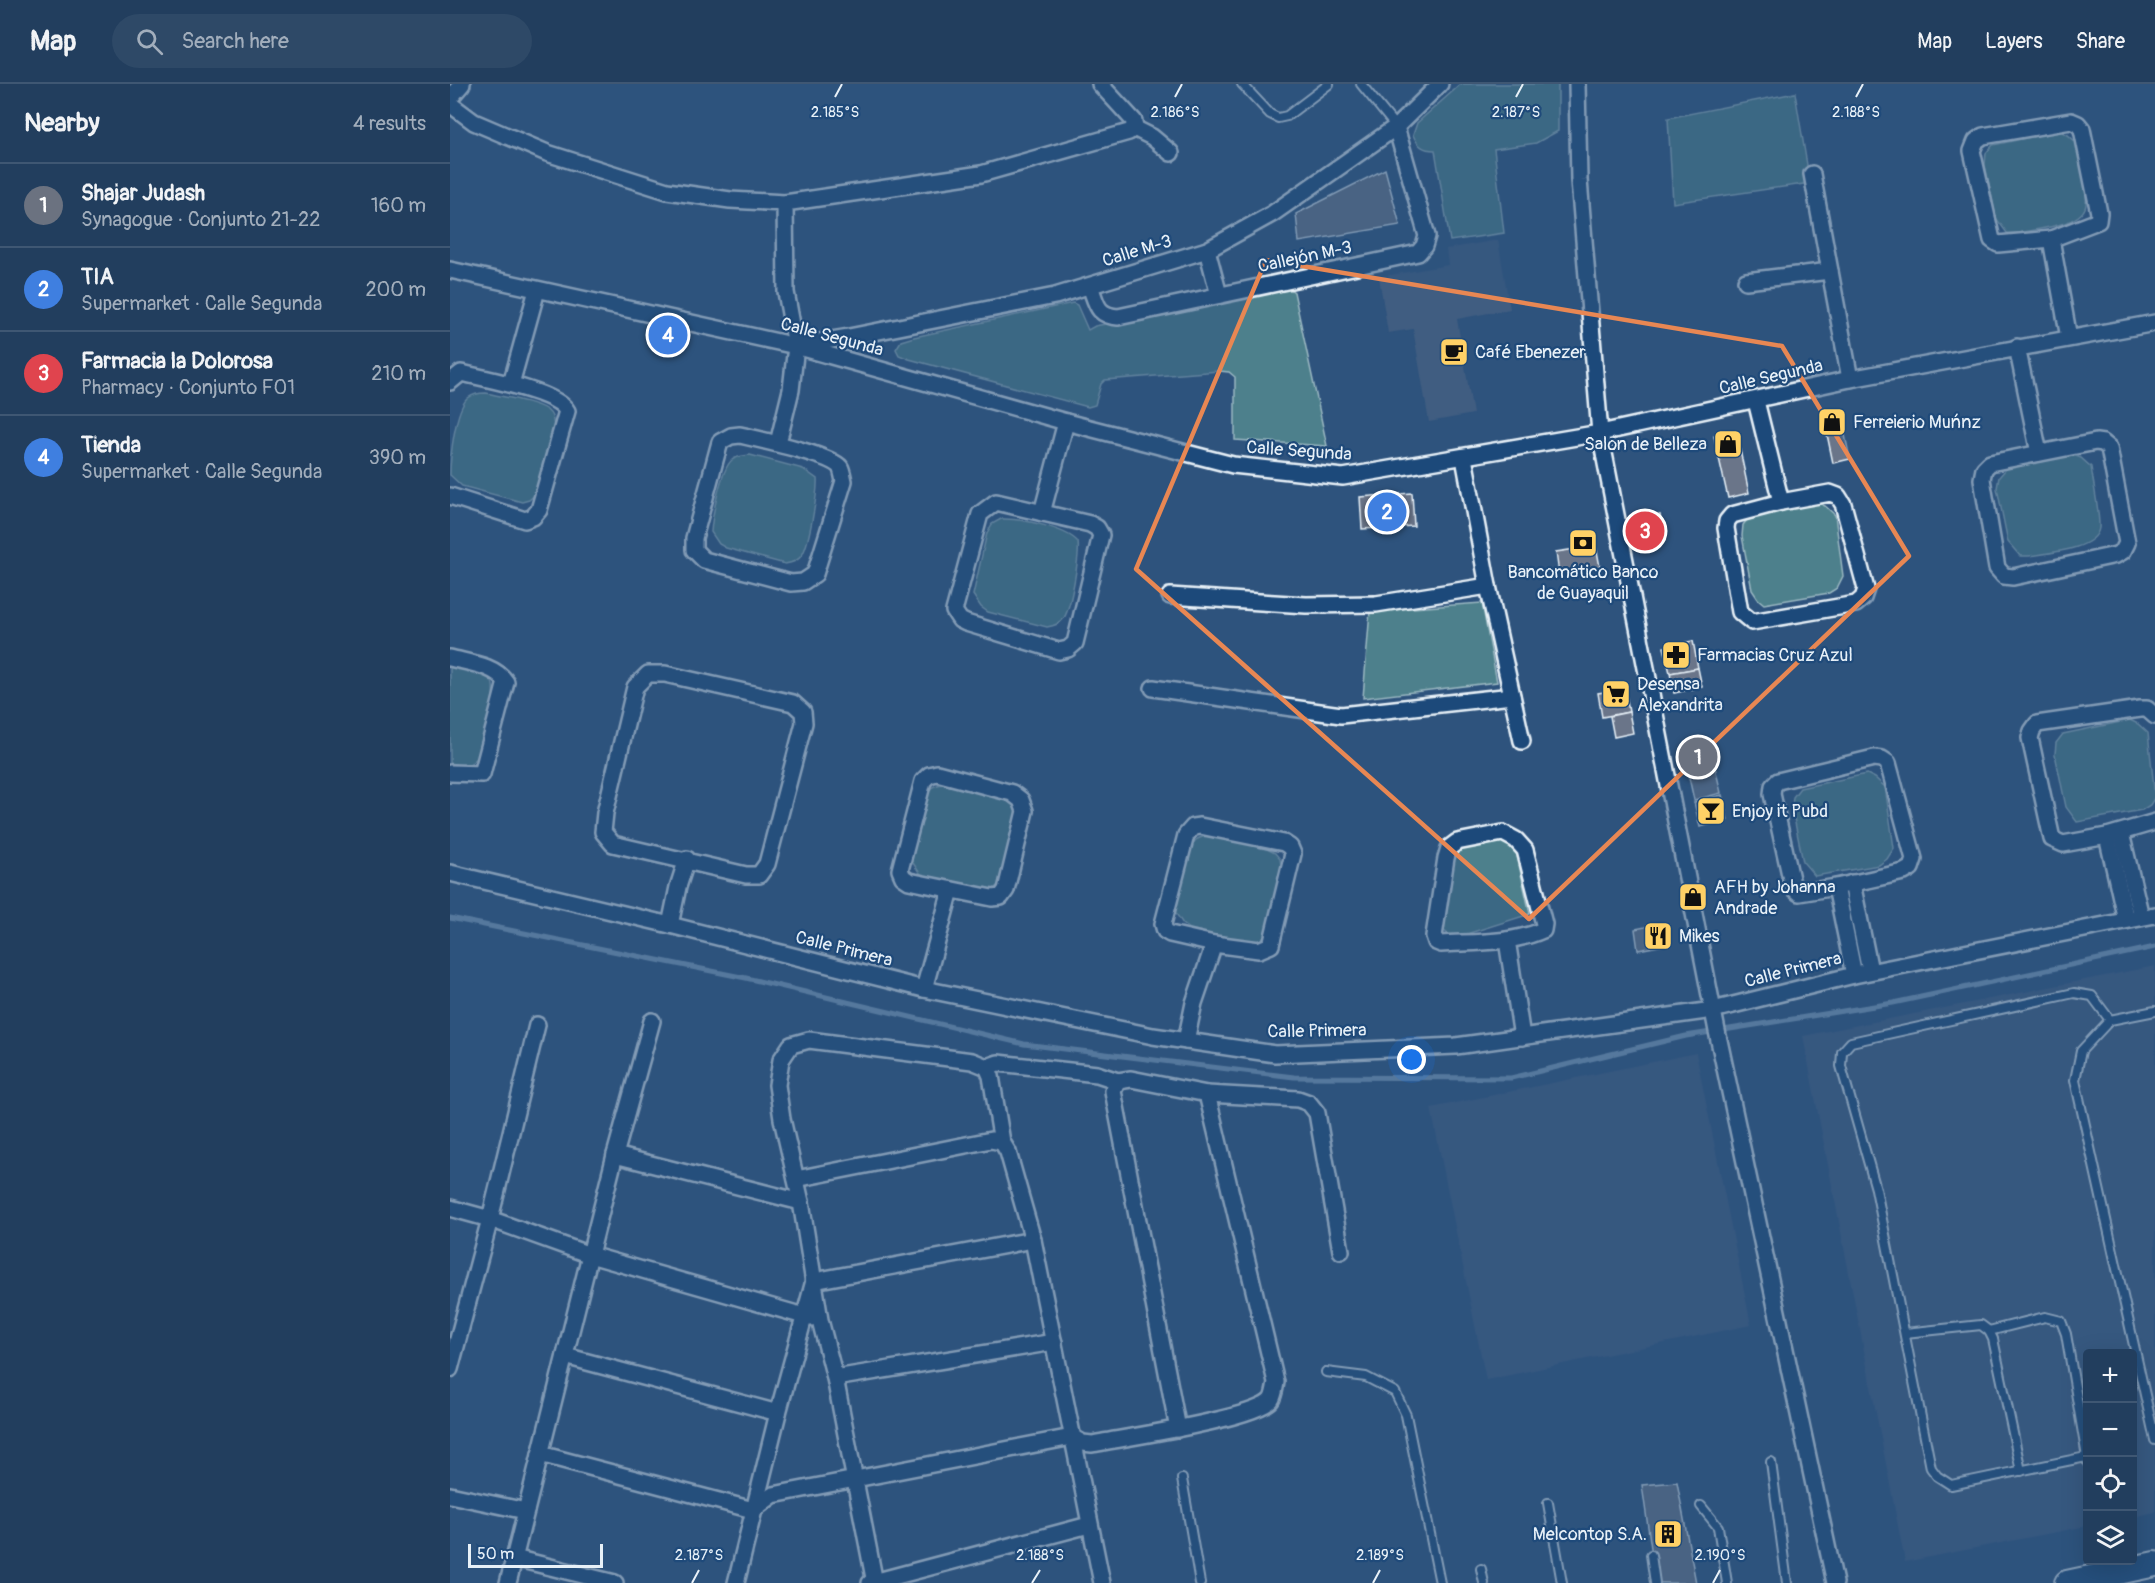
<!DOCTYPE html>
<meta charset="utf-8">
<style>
body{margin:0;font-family:Pangolin,sans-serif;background:#2e4967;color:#f1f3f6}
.controls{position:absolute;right:18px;bottom:18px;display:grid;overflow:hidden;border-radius:6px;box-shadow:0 6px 24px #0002}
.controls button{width:54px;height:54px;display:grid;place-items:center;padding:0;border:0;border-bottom:2px solid #3f5773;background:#223e5e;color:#f1f3f6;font:30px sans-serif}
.scale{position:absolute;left:18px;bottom:15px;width:135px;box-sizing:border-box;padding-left:6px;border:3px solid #e8f1f8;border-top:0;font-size:16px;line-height:21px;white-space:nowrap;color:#e8f1f8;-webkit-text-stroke:4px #1f4a7a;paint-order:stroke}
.you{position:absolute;left:962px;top:976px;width:21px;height:21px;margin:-15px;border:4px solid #fff;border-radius:50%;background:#1a73e8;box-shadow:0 0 0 9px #1a73e833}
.badge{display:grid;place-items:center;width:39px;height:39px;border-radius:50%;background:#e69b98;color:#fff;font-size:20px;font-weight:700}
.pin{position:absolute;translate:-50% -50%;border:3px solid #fff;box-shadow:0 2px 6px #0006}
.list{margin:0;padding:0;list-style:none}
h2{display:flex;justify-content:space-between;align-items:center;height:78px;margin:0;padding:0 24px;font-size:26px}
h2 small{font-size:20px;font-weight:400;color:#a2aebc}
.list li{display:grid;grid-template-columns:39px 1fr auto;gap:18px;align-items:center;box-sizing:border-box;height:84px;padding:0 24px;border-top:2px solid #3f5773}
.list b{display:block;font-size:22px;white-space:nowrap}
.list p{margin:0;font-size:20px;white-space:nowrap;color:#a2aebc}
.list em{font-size:20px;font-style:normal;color:#a2aebc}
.icon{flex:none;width:33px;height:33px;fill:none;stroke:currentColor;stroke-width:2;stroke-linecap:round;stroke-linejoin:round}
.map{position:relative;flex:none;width:1705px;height:1499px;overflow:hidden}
header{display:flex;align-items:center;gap:36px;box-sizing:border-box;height:84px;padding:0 30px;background:#223e5e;border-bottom:2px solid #3f5773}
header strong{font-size:28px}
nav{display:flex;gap:33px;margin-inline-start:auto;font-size:21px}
.search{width:420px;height:54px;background:#2e4967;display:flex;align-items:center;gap:15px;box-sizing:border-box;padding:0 21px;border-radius:33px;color:#a2aebc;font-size:22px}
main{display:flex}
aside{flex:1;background:#223e5e}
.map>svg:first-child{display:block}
.built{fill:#405d81}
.green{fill:#4e808c;stroke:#9bb8c2;stroke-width:1.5}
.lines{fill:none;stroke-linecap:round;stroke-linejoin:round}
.stream{stroke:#86a5c3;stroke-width:5}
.building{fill:#6a7589;stroke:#e8f1f8;stroke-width:1.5}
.service-casing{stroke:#e8f1f8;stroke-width:12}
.minor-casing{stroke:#e8f1f8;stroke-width:20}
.primary-casing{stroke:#e8f1f8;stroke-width:28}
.service{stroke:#1f4a7a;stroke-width:8}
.minor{stroke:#1f4a7a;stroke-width:15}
.primary{stroke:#1f4a7a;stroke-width:24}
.marked{fill:none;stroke:#e88753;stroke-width:4.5;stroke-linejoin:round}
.ticks{fill:none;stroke:#e8f1f8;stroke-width:2}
.labels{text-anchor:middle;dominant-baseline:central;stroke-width:4.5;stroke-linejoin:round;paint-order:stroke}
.street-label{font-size:18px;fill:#e8f1f8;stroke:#1f4a7a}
.poi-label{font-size:18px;fill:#e8f1f8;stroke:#1f4a7a;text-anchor:start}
.ticks-label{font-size:15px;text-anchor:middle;fill:#e8f1f8;stroke:#1f4a7a;stroke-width:4.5;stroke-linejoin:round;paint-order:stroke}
</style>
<header>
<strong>Map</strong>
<div class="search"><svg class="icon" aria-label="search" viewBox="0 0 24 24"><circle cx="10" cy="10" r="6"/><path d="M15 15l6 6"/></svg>Search here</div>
<nav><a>Map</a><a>Layers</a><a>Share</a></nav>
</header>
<main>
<aside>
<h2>Nearby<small>4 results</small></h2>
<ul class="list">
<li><span class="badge" style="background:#6b7280">1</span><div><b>Shajar Judash</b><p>Synagogue · Conjunto 21-22</p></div><em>160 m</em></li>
<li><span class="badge" style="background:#3f7fe0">2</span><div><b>TIA</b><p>Supermarket · Calle Segunda</p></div><em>200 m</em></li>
<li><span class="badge" style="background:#e0444e">3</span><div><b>Farmacia la Dolorosa</b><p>Pharmacy · Conjunto F01</p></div><em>210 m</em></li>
<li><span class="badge" style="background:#3f7fe0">4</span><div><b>Tienda</b><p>Supermarket · Calle Segunda</p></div><em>390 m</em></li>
</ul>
</aside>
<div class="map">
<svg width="1705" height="1499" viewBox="0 0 1705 1499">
<rect width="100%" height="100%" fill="#2e537d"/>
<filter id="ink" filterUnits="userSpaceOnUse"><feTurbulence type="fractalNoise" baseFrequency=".0167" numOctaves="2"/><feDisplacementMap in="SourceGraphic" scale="12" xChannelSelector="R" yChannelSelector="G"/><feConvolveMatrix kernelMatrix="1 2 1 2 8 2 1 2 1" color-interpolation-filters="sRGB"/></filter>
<g filter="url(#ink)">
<!-- built -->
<g class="built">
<path d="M1048 156 1060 225 1007 235 1023 330 979 338 963 245 938 249 929 193 998 181 996 165Z"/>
<path d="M1705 882V1428L1683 1433 1682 1270H1638L1637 1442 1455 1478 1353 952Z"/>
<path d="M1246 969 1301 1241 1036 1296 981 1024Z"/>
</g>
<!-- green -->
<g class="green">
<path d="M1011 0H1108V47L1086 59 1044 65 1054 149 1000 157 985 66C973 66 968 62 963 51L967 39Z"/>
<path d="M1345 9 1360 99 1223 119 1218 34Z"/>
<path d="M1610 47 1618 51 1628 60C1630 73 1638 109 1636 120 1634 142 1584 145 1567 149H1557L1546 134 1535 81 1536 69 1543 61Z"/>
<path d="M840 205 844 208 877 362 785 356V293L779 288 769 287 655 296 651 300 645 321 638 323 459 275 449 271 446 265 451 257 464 253 623 219 627 221 638 246 645 242Z"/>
<path d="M36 309C52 313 84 317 97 326 103 331 103 336 104 343L90 406 79 416 72 418 12 402 0 391C0 374 5 325 18 314 23 310 30 309 36 309Z"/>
<path d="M300 371 353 385 367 395C368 408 359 461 352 471 348 477 342 479 335 480L276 464 269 460 261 448C262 433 271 385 282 376 287 372 293 372 300 371Z"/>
<path d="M1623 371 1631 374 1641 383C1643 397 1650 432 1649 444 1646 466 1597 469 1579 472H1570L1558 458 1547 404 1549 393 1556 385Z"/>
<path d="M1367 418 1375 422 1385 431 1393 492 1387 504 1379 509 1314 520 1308 515 1302 506 1292 452 1293 441 1300 432Z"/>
<path d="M551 435C570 434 616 444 628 458 630 471 621 523 614 534 610 540 604 542 597 543L538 528 531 523 523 511 537 449 542 440Z"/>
<path d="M1032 519 1047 598 913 614 920 527Z"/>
<path d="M0 580C12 583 36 584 42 598 47 607 33 668 26 675 18 683 10 682 0 679Z"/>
<path d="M1680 636 1688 640 1698 649 1705 713 1700 721 1692 726 1627 738 1616 723 1605 670 1606 659 1613 650Z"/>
<path d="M1417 690 1425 694 1435 703 1444 764 1437 775 1429 781 1365 792 1353 778 1342 724 1343 713 1350 704Z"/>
<path d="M499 699C516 703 547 707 560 717 566 721 567 727 568 734L553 796 542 807 475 793 469 788 461 776C461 762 471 713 481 704 487 700 493 700 499 699Z"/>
<path d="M764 751 817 765 825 769 830 775 832 786 818 848 807 859 799 860 740 845 733 840 725 828C726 813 735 765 746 756 751 752 757 752 764 751Z"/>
<path d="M1055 756 1065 763 1080 830 1007 853 998 850 992 845 1003 767 1043 757Z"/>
</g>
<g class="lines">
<!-- stream -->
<path class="stream" d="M0 834 296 894 574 960 844 993 1061 994 1236 952 1443 919 1705 863"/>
</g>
<!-- building -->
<g class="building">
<path d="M935 85 950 141 849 158 846 130Z"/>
<path d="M1390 327 1400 375 1383 379 1373 331Z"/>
<path d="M1286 347 1299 409 1278 414 1264 352Z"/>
<path d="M962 409 964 442 912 445 910 413Z"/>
<path d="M1210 431 1215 456 1190 461 1185 436Z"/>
<path d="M1146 462 1150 483 1109 490 1106 468Z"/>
<path d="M1243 557 1248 584 1220 589 1214 563Z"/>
<path d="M1248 584 1252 603 1224 609 1220 589Z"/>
<path d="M1175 605 1179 628 1152 633 1148 609Z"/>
<path d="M1179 628 1183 649 1164 653 1160 632Z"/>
<path d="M1258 658 1265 683 1238 689 1233 663Z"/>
<path d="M1265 683 1271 709 1244 716 1238 689Z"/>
<path d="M1272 711 1278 736 1250 743 1244 718Z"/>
<path d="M1216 839 1220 860 1188 866 1185 845Z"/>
<path d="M1227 1398 1246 1499H1206L1192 1401Z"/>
</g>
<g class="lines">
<!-- service casing -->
<g class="service-casing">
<g id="service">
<path d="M792 0 820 30 828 34 837 32 879 0"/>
<path d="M911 0 946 43"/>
<path d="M1705 927 1660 936 1631 967 1625 996 1705 1356"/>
<path d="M1539 1247 1595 1233 1611 1237 1616 1250 1638 1379"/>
<path d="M1455 1249 1531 1241 1539 1247 1543 1255 1571 1387"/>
<path d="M876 1288 916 1293 945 1308 956 1331 990 1499"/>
<path d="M1636 1373 1501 1401 1487 1392 1481 1384 1426 1105 1391 982 1392 968 1401 958 1624 909 1642 912 1660 936"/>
<path d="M1321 1378 1337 1499"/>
<path d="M732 1395 750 1499"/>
<path d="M1098 1419 1112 1499"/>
<path d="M1251 1422 1268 1443 1277 1499"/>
<path d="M1201 1471 1205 1499"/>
<path d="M1031 1485 1034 1499"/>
</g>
</g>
<!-- minor casing -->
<g class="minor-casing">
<g id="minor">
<path d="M650 0 684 37V44"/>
<path d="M1127 0 1129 96 1150 349 1267 947 1385 1499"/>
<path d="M0 14 12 0"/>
<path d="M0 20 24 38 97 69 217 107 280 116 335 119 531 90 679 48 684 44"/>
<path d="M1621 37 1628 40 1632 45 1649 129 1648 137 1601 155 1548 160 1542 156 1522 67 1526 57 1533 52Z"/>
<path d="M684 44 702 53 721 69"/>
<path d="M1362 90 1400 295"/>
<path d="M1601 155 1619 254"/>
<path d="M757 166 769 211"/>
<path d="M0 186 346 262 616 338 783 381 893 393 1150 349 1400 295 1705 239"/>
<path d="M1296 197 1380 187"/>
<path d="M640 202C647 220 646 231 668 233L968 169 974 162 977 152 946 43"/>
<path d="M351 261 399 253 605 212 757 166 822 130 946 43 990 0"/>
<path d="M1567 263 1589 369"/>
<path d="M0 298 11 289C33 294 108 308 117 327L89 426 83 433 75 436 0 412"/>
<path d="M61 300 87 206"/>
<path d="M1306 317 1331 418"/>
<path d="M290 351C307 355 381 371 390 383 392 386 393 393 394 397L365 490 353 498 341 499 254 476 244 466V454L270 358 281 352Z"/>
<path d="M1646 358 1653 359 1659 364 1677 459 1673 467 1666 471 1563 493 1554 492 1547 484 1532 395 1534 385 1540 379Z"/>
<path d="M328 359 341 306 346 262 336 208 335 119"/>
<path d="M1014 374 1038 502 1072 657"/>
<path d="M1380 409 1388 412 1393 420 1416 505 1413 514 1406 520 1302 538 1290 528 1276 444 1277 437 1282 431 1331 418Z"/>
<path d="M546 418 640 440 647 444 651 451 625 559 618 565 609 567 516 539 510 536 504 527 530 430Z"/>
<path d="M592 429 616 338"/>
<path d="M720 512 856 521 926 520 1038 502"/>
<path d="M0 574C19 579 45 581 56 598L32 690 0 689"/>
<path d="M198 590H215L343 619 353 628 354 639 317 780 309 791H296L163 760 153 748 155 729 185 603Z"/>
<path d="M703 604 891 631 1062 612"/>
<path d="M1705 632 1697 625H1690L1587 640 1582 647 1580 654 1602 755 1613 760 1657 752 1705 738"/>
<path d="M1424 674 1432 675 1438 679 1464 775 1461 784 1454 788 1386 803 1349 809 1343 804 1322 710 1323 702 1328 697Z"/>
<path d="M487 689 562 709 571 716 575 727 556 806 551 813 542 814 459 797 453 793 450 786 473 697 479 691Z"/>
<path d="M750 742 834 759 840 763 843 770 821 861 809 866 764 860 720 850 715 847 713 840 736 751 743 743Z"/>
<path d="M1053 749 1066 756 1075 766 1094 840 1093 846C1062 860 1024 858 991 860L986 858 984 852 996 774 999 764 1007 758Z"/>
<path d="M1671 749 1691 833"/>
<path d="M1657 752 1676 836"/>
<path d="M0 789 220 841 474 905 703 952 825 970 1006 962 1263 926 1404 891 1705 831"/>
<path d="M1402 799 1420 887"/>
<path d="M1386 803 1404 891"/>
<path d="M220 841 228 803 237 775"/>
<path d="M1057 856 1072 953"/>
<path d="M474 905 501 806"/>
<path d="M736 957 744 919 764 860"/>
<path d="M537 983 548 979 647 990 668 997 681 995 757 1010 848 1015 859 1019 867 1029 891 1167"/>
<path d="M668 997 663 1007 728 1345"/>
<path d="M165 1071 351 1118"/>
<path d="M346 1095 541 1056 552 1058"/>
<path d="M0 1124 40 1135 140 1171 361 1234"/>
<path d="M115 1272 328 1329"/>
<path d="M0 1285 40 1135 87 941"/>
<path d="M385 1294 604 1258"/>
<path d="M90 1370 303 1426 323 1411 622 1353 633 1359 642 1360C672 1354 805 1335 821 1316 824 1312 825 1304 826 1298L757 1010"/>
<path d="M0 1411 76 1427"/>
<path d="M64 1474 165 1499"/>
<path d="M58 1499 165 1071 202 937"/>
<path d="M286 1499 328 1329 364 1197 583 1156"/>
<path d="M420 1499 639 1441"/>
<path d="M425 1499 385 1294 370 1236 351 1118 332 1035 327 1001 331 976 341 961 359 956 522 977 537 983 541 992 552 1058 558 1068 583 1156 652 1499"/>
</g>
</g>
<!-- primary casing -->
<g class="primary-casing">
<path id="primary" d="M1617 1499 1705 1480"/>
</g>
<!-- service -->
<use href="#service" class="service"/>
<!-- minor -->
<use href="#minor" class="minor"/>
<!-- primary -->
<use href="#primary" class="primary"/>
</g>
</g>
<!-- marked area -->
<path d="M0 0H1705V1499H0ZM816 176 1332 262 1459 472 1079 835 686 485Z" fill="#2e537d" fill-opacity=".55" fill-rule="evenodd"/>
<path class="marked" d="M816 176 1332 262 1459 472 1079 835 686 485Z"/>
<!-- ticks -->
<path class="ticks" d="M385 13 392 0M725 13 732 0M1066 13 1073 0M1406 13 1413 0M242 1499 249 1486M582 1499 590 1486M923 1499 930 1486M1263 1499 1270 1486"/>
<!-- icons -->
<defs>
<g id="cafe-square" transform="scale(1.5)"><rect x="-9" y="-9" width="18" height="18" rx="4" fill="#ffd166" stroke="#1f4a7a"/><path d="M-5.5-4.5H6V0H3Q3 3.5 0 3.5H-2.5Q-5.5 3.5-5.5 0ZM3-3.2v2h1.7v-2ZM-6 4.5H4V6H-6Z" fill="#111"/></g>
<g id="shop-square" transform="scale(1.5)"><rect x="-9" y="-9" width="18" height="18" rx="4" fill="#ffd166" stroke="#1f4a7a"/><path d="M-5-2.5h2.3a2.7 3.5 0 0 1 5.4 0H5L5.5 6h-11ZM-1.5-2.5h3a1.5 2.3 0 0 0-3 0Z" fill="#111"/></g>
<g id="bank-square" transform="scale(1.5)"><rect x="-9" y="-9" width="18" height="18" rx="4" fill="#ffd166" stroke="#1f4a7a"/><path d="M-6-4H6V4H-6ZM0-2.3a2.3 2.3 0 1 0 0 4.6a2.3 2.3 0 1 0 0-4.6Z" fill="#111"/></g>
<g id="pharmacy-square" transform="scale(1.5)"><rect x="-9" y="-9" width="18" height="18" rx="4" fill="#ffd166" stroke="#1f4a7a"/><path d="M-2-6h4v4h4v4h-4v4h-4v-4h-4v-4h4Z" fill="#111"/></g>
<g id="supermarket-square" transform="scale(1.5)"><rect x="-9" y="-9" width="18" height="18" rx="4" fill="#ffd166" stroke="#1f4a7a"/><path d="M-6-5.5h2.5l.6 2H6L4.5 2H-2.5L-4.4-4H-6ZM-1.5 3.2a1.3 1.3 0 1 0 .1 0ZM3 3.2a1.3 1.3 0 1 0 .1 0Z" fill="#111"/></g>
<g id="bar-square" transform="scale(1.5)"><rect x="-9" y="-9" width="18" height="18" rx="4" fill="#ffd166" stroke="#1f4a7a"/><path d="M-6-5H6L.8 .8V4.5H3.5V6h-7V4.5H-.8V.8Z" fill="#111"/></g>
<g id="restaurant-square" transform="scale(1.5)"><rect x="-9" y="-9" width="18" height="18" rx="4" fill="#ffd166" stroke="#1f4a7a"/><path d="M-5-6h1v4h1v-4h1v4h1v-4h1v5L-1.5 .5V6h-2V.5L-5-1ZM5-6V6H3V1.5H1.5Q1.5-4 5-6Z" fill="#111"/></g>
<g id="building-square" transform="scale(1.5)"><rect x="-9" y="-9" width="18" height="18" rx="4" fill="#ffd166" stroke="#1f4a7a"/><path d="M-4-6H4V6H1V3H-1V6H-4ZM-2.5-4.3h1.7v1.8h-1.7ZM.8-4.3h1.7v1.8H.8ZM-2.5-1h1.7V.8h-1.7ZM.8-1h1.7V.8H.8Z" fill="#111"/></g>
</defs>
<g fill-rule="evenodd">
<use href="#cafe-square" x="1004" y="268"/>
<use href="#shop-square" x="1382" y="338"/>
<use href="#shop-square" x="1278" y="360"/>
<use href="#bank-square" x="1133" y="459"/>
<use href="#pharmacy-square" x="1226" y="571"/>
<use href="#supermarket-square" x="1166" y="610"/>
<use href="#bar-square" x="1261" y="727"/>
<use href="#shop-square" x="1243" y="813"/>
<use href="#restaurant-square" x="1208" y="852"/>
<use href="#building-square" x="1218" y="1450"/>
</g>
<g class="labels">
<!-- street labels -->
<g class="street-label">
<text transform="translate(687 167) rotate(-17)">Calle M-3</text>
<text transform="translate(855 173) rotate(-12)">Callejón M-3</text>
<text transform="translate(382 253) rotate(15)">Calle Segunda</text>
<text transform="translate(1321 293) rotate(-13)">Calle Segunda</text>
<text transform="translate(849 367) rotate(4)">Calle Segunda</text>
<text transform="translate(394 865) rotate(14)">Calle Primera</text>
<text transform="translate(1343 886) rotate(-14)">Calle Primera</text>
<text transform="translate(867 947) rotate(-1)">Calle Primera</text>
</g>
<!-- poi labels -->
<g class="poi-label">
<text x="1025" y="268">Café Ebenezer</text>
<text x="1403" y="338">Ferreierio Muńnz</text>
<text x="1257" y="360" text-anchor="end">Salon de Belleza</text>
<text x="1133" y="488" text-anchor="middle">Bancomático Banco<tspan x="1133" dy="21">de Guayaquil</tspan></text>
<text x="1247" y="571">Farmacias Cruz Azul</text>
<text x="1187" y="600">Desensa<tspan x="1187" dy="21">Alexandrita</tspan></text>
<text x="1282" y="727">Enjoy it Pubd</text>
<text x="1264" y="803">AFH by Johanna<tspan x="1264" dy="21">Andrade</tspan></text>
<text x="1229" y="852">Mikes</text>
<text x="1197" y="1450" text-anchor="end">Melcontop S.A.</text>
</g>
</g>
<g class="ticks-label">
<text x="385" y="33">2.185°S</text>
<text x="725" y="33">2.186°S</text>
<text x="1066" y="33">2.187°S</text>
<text x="1406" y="33">2.188°S</text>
<text x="249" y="1476">2.187°S</text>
<text x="590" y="1476">2.188°S</text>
<text x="930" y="1476">2.189°S</text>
<text x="1270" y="1476">2.190°S</text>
</g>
</svg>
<div class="controls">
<button>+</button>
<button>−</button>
<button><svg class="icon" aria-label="locate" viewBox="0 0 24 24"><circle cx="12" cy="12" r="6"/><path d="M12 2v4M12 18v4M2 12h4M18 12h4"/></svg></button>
<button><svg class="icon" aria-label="layers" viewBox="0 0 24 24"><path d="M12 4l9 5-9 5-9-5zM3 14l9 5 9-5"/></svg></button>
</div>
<div class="scale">50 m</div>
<div class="you"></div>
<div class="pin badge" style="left:1248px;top:673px;background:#6b7280">1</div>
<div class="pin badge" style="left:937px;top:428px;background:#3f7fe0">2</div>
<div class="pin badge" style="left:1195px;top:447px;background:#e0444e">3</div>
<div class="pin badge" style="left:218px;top:251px;background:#3f7fe0">4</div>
</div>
</main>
